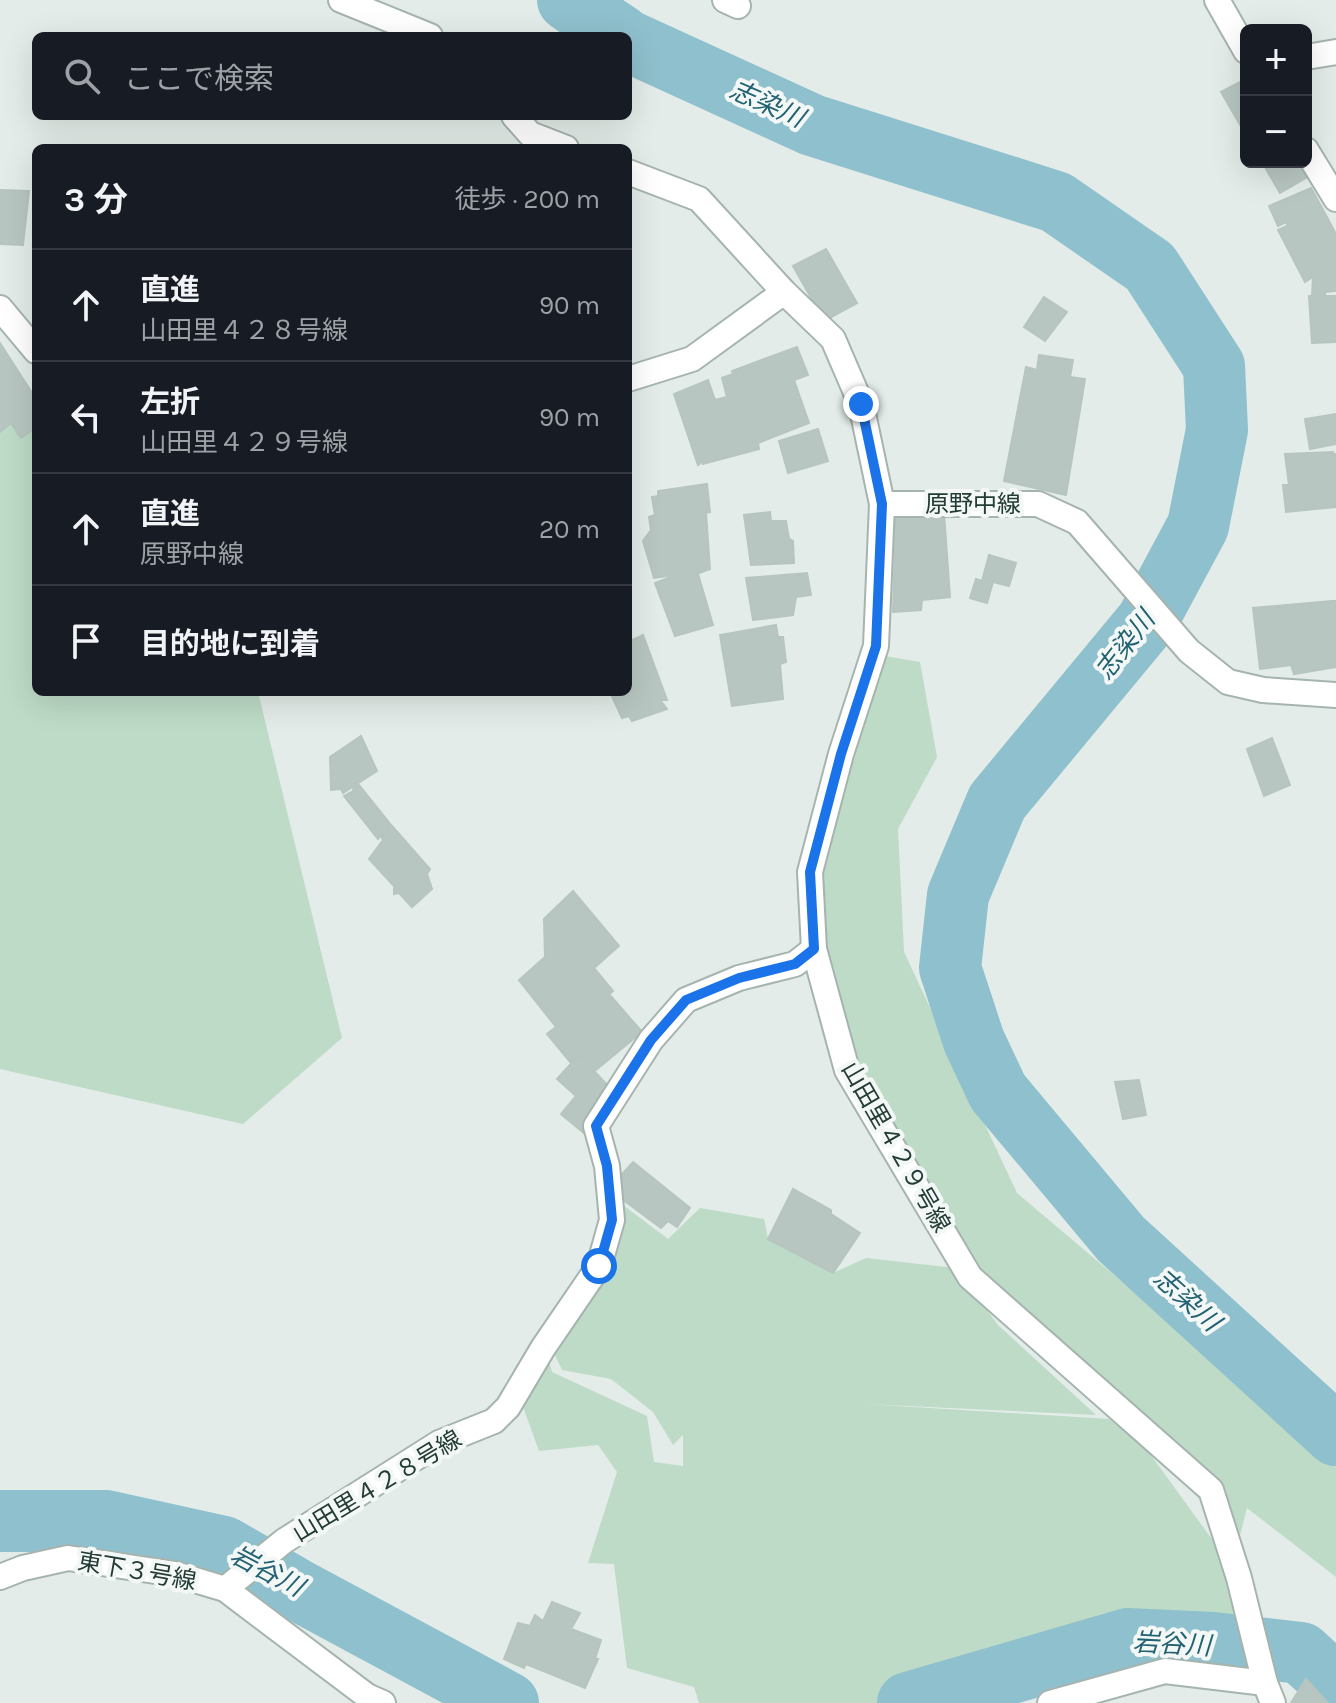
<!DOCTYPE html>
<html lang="ja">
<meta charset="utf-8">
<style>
body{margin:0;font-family:Karla,"Noto Sans JP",sans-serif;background:#20242c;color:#f1f3f6}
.controls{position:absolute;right:24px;top:24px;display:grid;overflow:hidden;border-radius:12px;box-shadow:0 8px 32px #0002}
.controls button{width:72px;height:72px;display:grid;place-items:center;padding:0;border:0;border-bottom:2px solid #363941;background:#171b24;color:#f1f3f6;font:40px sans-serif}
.stop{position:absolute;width:24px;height:24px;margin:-18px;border:6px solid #1a73e8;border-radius:50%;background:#fff}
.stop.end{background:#1a73e8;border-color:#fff;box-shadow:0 2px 8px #0008}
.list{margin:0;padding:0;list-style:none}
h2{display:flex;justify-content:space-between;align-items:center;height:104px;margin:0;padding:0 32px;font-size:34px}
h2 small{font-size:26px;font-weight:400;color:#9ea1a6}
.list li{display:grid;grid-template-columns:52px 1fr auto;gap:24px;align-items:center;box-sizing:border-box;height:112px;padding:0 32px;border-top:2px solid #363941}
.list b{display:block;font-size:30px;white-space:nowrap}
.list p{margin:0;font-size:26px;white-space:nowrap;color:#9ea1a6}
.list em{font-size:26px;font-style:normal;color:#9ea1a6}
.icon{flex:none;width:44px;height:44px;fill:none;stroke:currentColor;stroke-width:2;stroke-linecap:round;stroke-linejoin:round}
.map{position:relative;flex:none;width:1336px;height:1703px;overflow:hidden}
.search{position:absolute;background:#171b24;box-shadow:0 8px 32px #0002;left:32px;top:32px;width:600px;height:88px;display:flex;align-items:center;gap:20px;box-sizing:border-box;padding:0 28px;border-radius:12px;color:#9ea1a6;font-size:30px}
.panel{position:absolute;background:#171b24;box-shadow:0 8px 32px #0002;left:32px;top:144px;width:600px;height:552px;border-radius:12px}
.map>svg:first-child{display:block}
.green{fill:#bddbc7}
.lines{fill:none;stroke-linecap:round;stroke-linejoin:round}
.river{stroke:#8fc0cd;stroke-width:62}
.building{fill:#b8c6c1;stroke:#b6c5bf;stroke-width:2}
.minor-casing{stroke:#a6b4af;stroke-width:28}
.minor{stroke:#fff;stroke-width:24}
.route{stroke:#1a73e8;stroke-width:10}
.labels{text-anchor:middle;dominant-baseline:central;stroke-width:8;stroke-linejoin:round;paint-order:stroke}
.street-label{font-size:24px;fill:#243c36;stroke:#f3f8f6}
.water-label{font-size:26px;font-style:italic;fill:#226273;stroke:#f3f8f6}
</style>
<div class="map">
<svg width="1336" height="1703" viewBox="0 0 1336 1703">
<rect width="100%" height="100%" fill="#e3ece8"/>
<!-- green -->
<g class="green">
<path d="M0 382 36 414V692H258L342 1038 243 1124 0 1069Z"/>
<path d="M885 656 920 662 937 757 898 829 904 952 1017 1193 1336 1463V1577L1247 1508 1240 1535 1220 1492 965 1268 858 1068 814 949 820 872Z"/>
<path d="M619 1202 668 1239 700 1208 764 1219 768 1239 833 1273 866 1258 955 1268 998 1325 1096 1415 865 1404 1109 1419 1142 1443 1217 1546 1246 1646 1128 1639 883 1703H699L694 1687 627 1668 614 1564 588 1563 617 1472 598 1445 539 1451 523 1407 516 1403 546 1351 552 1372 647 1416 654 1462 683 1466V1435L673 1445 653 1412 611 1379 562 1370 551 1347Z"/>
</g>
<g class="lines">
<!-- river -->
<g class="river">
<path d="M568 0 621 36"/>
<path d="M628 41 812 125 1056 202 1150 267 1214 366 1217 430 1198 526 1147 621 997 802 958 895 950 968 974 1041 998 1092 1121 1239 1336 1435"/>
<path d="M0 1521H106L224 1547 298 1590 508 1703"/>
<path d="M908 1703 1128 1639 1213 1643 1301 1653 1336 1685"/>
</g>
</g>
<!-- building -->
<g class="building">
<path d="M1246 79V135L1221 92Z"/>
<path d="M1262 162H1297L1306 178 1280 193Z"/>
<path d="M1311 188 1321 206 1278 226 1269 206Z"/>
<path d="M0 190 29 191 23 245 0 244Z"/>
<path d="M1321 206 1336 234V270L1325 275 1322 271 1305 282 1278 230 1287 226V223Z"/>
<path d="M826 249 857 303 824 321 793 266Z"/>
<path d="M1336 270V291L1325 292V296H1312L1313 277 1322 271 1325 275Z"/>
<path d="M1309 296H1336V342L1312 343Z"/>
<path d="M1044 297 1067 312 1045 341 1024 327Z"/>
<path d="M0 343 36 399V427L21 438 11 423 0 432Z"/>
<path d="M797 347 808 375 794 380 809 423 758 443 759 449 703 464V461L698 465 674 394 708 380 715 400 727 397 722 378 733 374 732 371Z"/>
<path d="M1039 355 1073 360 1070 377 1085 379 1066 495 1004 481 1026 367 1037 370Z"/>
<path d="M1336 414V444L1310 449 1305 419Z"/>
<path d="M818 429 828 461 788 473 779 441Z"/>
<path d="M1333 452 1332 454H1336V507L1286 512 1283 485H1289L1285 454Z"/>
<path d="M707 484 710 512 706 513 710 569 699 573 696 567 681 574 654 578 643 541 651 530 649 517 655 515 652 497 658 496V491Z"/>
<path d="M896 510 944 513 950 597 922 600 921 610 893 612Z"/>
<path d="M770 512 771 521H786L789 539 793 541 794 563 751 565 744 515Z"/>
<path d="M989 555 1016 563 1009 586 993 582 987 603 970 598 976 579 982 581Z"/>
<path d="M696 567 713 625 675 636 655 583Z"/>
<path d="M807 573 811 595 796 597 793 615 753 620 746 578Z"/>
<path d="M1332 601H1336V667L1294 674 1291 665 1260 669 1253 608Z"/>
<path d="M776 625 778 637H783L786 662 780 664 783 699 732 706 720 635Z"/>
<path d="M643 635 667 700H660L667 709 632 721 629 716 622 718 610 692H628V642Z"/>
<path d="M361 736 377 771 343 793 341 789 331 790 330 757Z"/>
<path d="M1272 738 1290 785 1264 796 1247 749Z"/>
<path d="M354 785H359L391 825 378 839 344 796 353 791Z"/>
<path d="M392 826 430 869 427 874 432 889 412 907 399 893 394 894V886L369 859 383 840 381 836 388 830 387 827Z"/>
<path d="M573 891 619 946 594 968 613 991 609 994 642 1032 596 1070 579 1055 571 1063 547 1034 556 1027 519 980 545 957 544 919Z"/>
<path d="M579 1055 611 1089 585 1134 561 1114 576 1096 557 1079Z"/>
<path d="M1139 1080 1146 1115 1123 1119 1115 1082Z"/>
<path d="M633 1162 690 1208 677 1227 668 1221 661 1228 619 1197 614 1183Z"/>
<path d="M793 1189 831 1210V1214L860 1233 833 1273 768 1239Z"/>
<path d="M552 1602 580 1613 571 1629 601 1640 595 1659H598L585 1688 526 1664 524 1668 504 1659 518 1623 530 1626 535 1615 543 1621Z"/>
<path d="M1306 1679 1328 1703H1291Z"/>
</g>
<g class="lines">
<!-- minor casing -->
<g class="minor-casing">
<g id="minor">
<path d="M341 0 430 36"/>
<path d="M725 0 738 6"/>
<path d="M1217 0 1246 51"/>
<path d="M1306 57 1336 52"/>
<path d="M514 116 530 134 566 148"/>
<path d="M1306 150 1336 199"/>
<path d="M628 172 699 199 784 292 833 339 861 404 882 504H1038L1077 522 1189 651 1228 682 1263 690 1336 695"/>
<path d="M0 308 36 351"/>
<path d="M628 379 692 359 784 292"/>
<path d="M882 504 876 646 841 754 810 872 814 949 847 1070 970 1277 1211 1490 1239 1578 1265 1683 1273 1703"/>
<path d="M0 1577 23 1568 68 1558 175 1574 225 1589 367 1696 383 1703"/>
<path d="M225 1589 284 1541 439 1443 494 1421 508 1407 543 1348 599 1266 612 1220 607 1166 596 1126 651 1040 686 1000 739 978 795 964 814 949"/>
<path d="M1050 1703 1165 1671 1265 1683"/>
</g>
</g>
<!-- minor -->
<use href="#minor" class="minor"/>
</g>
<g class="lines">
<!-- route -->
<path class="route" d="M599 1266 612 1220 607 1166 596 1126 651 1040 686 1000 739 978 795 964 814 949 810 872 841 754 876 646 882 504 861 404"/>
</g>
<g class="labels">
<!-- street labels -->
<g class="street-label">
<text x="973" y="504">原野中線</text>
<text transform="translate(896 1147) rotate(60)">山田里４２９号線</text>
<text transform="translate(377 1486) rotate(-31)">山田里４２８号線</text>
<text transform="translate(137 1571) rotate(10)">東下３号線</text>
</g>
<!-- water labels -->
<g class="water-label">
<text transform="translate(767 104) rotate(24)">志染川</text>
<text transform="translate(1125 645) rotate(-52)">志染川</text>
<text transform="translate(1187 1300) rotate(42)">志染川</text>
<text transform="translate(267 1571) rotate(28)">岩谷川</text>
<text transform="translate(1172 1644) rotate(3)">岩谷川</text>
</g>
</g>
</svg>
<div class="controls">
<button>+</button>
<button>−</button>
</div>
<div class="stop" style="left:599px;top:1266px"></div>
<div class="stop end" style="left:861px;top:404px"></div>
<div class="search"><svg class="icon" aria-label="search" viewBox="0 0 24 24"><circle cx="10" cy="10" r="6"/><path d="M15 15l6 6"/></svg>ここで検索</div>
<section class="panel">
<h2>3 分<small>徒歩 · 200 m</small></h2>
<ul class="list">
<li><svg class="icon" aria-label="ahead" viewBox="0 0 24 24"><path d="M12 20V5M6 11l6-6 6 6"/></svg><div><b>直進</b><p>山田里４２８号線</p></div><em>90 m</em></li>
<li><svg class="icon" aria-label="left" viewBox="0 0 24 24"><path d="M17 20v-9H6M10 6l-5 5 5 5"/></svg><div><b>左折</b><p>山田里４２９号線</p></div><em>90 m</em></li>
<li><svg class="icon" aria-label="ahead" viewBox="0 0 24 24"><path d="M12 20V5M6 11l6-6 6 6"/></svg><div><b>直進</b><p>原野中線</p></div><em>20 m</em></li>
<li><svg class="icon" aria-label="arrive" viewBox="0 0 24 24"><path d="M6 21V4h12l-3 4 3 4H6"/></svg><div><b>目的地に到着</b></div></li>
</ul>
</section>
</div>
